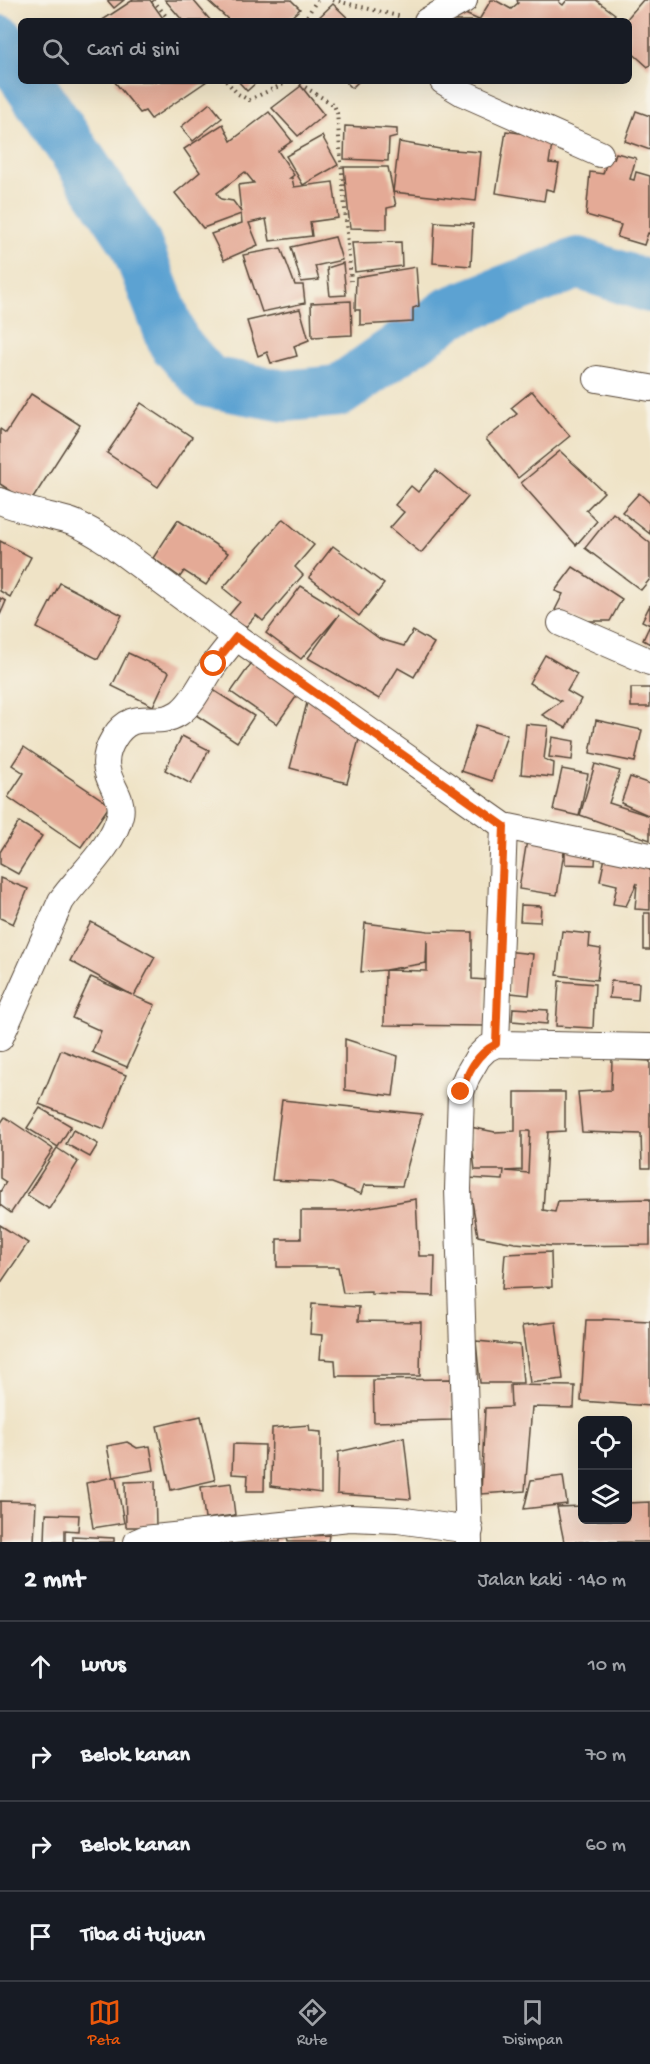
<!DOCTYPE html>
<html lang="id">
<meta charset="utf-8">
<style>
body{margin:0;font-family:"Gochi Hand",sans-serif;background:#242831;color:#f1f3f6}
.controls{position:absolute;right:18px;bottom:18px;display:grid;overflow:hidden;border-radius:9px;box-shadow:0 6px 24px #0002}
.controls button{width:54px;height:54px;display:grid;place-items:center;padding:0;border:0;border-bottom:2px solid #363941;background:#171b24;color:#f1f3f6;font:30px sans-serif}
.stop{position:absolute;width:18px;height:18px;margin:-14px;border:4px solid #ea580c;border-radius:50%;background:#fff}
.stop.end{background:#ea580c;border-color:#fff;box-shadow:0 2px 6px #0008}
.list{margin:0;padding:0;list-style:none}
h2{display:flex;justify-content:space-between;align-items:center;height:78px;margin:0;padding:0 24px;font-size:26px}
h2 small{font-size:20px;font-weight:400;color:#9ea1a6}
.list li{display:grid;grid-template-columns:39px 1fr auto;gap:18px;align-items:center;box-sizing:border-box;height:90px;padding:0 24px;border-top:2px solid #363941}
.list b{display:block;font-size:22px;white-space:nowrap}
.list em{font-size:20px;font-style:normal;color:#9ea1a6}
.icon{flex:none;width:33px;height:33px;fill:none;stroke:currentColor;stroke-width:2;stroke-linecap:round;stroke-linejoin:round}
.map{position:relative;flex:none;width:650px;height:1542px;overflow:hidden}
.search{position:absolute;background:#171b24;box-shadow:0 6px 24px #0002;left:18px;right:18px;top:18px;height:66px;display:flex;align-items:center;gap:15px;box-sizing:border-box;padding:0 21px;border-radius:9px;color:#9ea1a6;font-size:22px}
.sheet{height:438px;background:#171b24}
nav{display:flex;justify-content:space-around;align-items:center;box-sizing:border-box;height:84px;border-top:2px solid #363941;background:#171b24;font-size:16px;color:#9ea1a6}
nav a{display:grid;justify-items:center;gap:3px}
nav .on{color:#ea580c}
.map>svg:first-child{display:block}
.lines{fill:none;stroke-linecap:round;stroke-linejoin:round}
.river{stroke:#5ca2d2;stroke-width:52}
.building{fill:#e4aa96;fill-rule:evenodd}
.street-casing{stroke:#564637;stroke-width:28}
.path{stroke:#564637;stroke-width:4;stroke-dasharray:1.5 4.5;stroke-linecap:butt}
.street{stroke:#fff;stroke-width:26}
.route{stroke:#ea580c;stroke-width:8}
</style>
<div class="map">
<svg width="650" height="1542" viewBox="0 0 650 1542">
<rect width="100%" height="100%" fill="#f7f3e8"/>
<filter id="ink" filterUnits="userSpaceOnUse"><feTurbulence type="fractalNoise" baseFrequency=".0167" numOctaves="2"/><feDisplacementMap in="SourceGraphic" scale="12" xChannelSelector="R" yChannelSelector="G"/><feConvolveMatrix kernelMatrix="1 2 1 2 8 2 1 2 1" color-interpolation-filters="sRGB"/></filter>
<filter id="wash" filterUnits="userSpaceOnUse"><feTurbulence type="fractalNoise" baseFrequency=".008" numOctaves="4" result="noise"/><feDisplacementMap in="SourceGraphic" scale="24" xChannelSelector="R" yChannelSelector="G"/><feGaussianBlur stdDeviation="1.35" result="paint"/><feColorMatrix in="noise" values="0 0 0 0 0 0 0 0 0 0 0 0 0 0 0 0 0 1.4 0 .05"/><feComposite in="paint" operator="in"/></filter>
<g filter="url(#wash)">
<rect width="100%" height="100%" fill="#efe3c6"/>
<g class="lines">
<!-- river -->
<g class="river">
<path d="M0 41 21 72"/>
<path d="M27 81 135 242 174 343 209 382 285 396 339 391 451 312 578 263 650 287"/>
</g>
</g>
<g id="blocks">
<!-- building -->
<g class="building">
<path d="M107 0H124L114 8Z"/>
<path d="M133 0H150L165 21H101Z"/>
<path d="M165 0H193L211 21H183Z"/>
<path d="M207 0H291L300 9 287 21H230Z"/>
<path d="M491 0H495L511 9 518 3 517 0H560L559 2 563 5 567 0H596L615 14 609 21H445L451 8 479 20Z"/>
<path d="M643 0H650V65L648 67 629 50V21H625Z"/>
<path d="M333 4 351 21H315Z"/>
<path d="M114 81H207L151 119 145 111 140 113Z"/>
<path d="M238 81H258L247 91Z"/>
<path d="M345 81H359L352 88Z"/>
<path d="M301 86 324 115 298 136 272 108Z"/>
<path d="M210 103 222 118 193 141 181 127Z"/>
<path d="M636 111 650 116V150L625 141Z"/>
<path d="M269 112 292 141 278 151 294 175 290 178H292L294 187 333 182 338 218 310 222 312 236 270 241 266 219 249 223 258 245 224 260 211 234 242 223 241 214 203 228 175 193 200 172 184 149 223 124 231 141ZM245 172 254 183 238 185 241 212 233 201 221 199 217 193Z"/>
<path d="M345 126 397 129V137L389 139 388 161 344 159Z"/>
<path d="M506 131 553 138 549 163 559 164 554 191 546 189 544 201 496 193Z"/>
<path d="M322 136 338 165 303 185 286 156Z"/>
<path d="M399 142 440 149 481 152 476 201 393 192Z"/>
<path d="M616 153 636 158 630 179 634 180 636 172 650 176V234L648 233 644 245 617 237 621 225 586 215 590 172 603 174 608 157 614 159Z"/>
<path d="M344 167H388L396 206 387 208V229L350 228Z"/>
<path d="M435 222 473 224 471 266 433 263Z"/>
<path d="M335 237 342 260 315 266 319 280 301 282 291 247Z"/>
<path d="M401 242 402 266 355 272 352 243Z"/>
<path d="M281 248 295 285H303L305 303 262 312 243 255Z"/>
<path d="M343 263 346 295 330 296 327 268Z"/>
<path d="M416 267 419 306 413 308V322L360 325V310H355L356 277Z"/>
<path d="M351 301 352 335 312 337 311 303Z"/>
<path d="M300 309 309 340 294 346 297 356 271 363 267 352 258 356 247 321Z"/>
<path d="M532 391 570 436 518 478 486 439 517 414 511 408Z"/>
<path d="M31 394 80 425 30 503 0 484V429L6 433Z"/>
<path d="M141 403 192 437 158 487 107 453Z"/>
<path d="M560 451 604 492 586 510 597 521 576 545 521 483Z"/>
<path d="M436 470 468 497 421 553 390 528 404 512 395 505 411 486 418 492Z"/>
<path d="M639 493 650 503V534L622 512Z"/>
<path d="M613 513 650 543V579L641 590 585 548Z"/>
<path d="M283 519 314 545 295 567 303 575 263 621 256 615 245 628 229 615 240 602 223 588Z"/>
<path d="M178 520 228 553 206 585 184 571 180 577 153 558Z"/>
<path d="M0 541 31 557 10 597 0 591Z"/>
<path d="M333 546 384 584 359 616 309 577Z"/>
<path d="M573 567 622 599 610 621H580L555 610 563 594 555 591Z"/>
<path d="M60 583 122 615 98 659 37 628Z"/>
<path d="M301 586 343 612 380 639 404 646 413 631 434 643 414 677 398 668 379 699 308 658 339 615 301 659 266 633Z"/>
<path d="M0 598 6 601 0 615Z"/>
<path d="M650 605V625L642 621Z"/>
<path d="M650 625V644L643 640Z"/>
<path d="M128 653 169 672 153 706 112 686Z"/>
<path d="M545 655 577 674 567 691 581 699 566 728 542 715 561 701 529 683Z"/>
<path d="M255 658 301 690 277 724 231 692Z"/>
<path d="M210 688 254 716 237 742 193 713Z"/>
<rect x="631" y="688" width="19" height="19"/>
<path d="M308 699 361 732 347 783 290 768Z"/>
<path d="M596 720 642 730 635 762 590 753Z"/>
<path d="M526 724 548 726 544 759 554 763 553 777 521 774Z"/>
<path d="M476 725 507 735 492 781 461 771Z"/>
<path d="M182 736 209 750 191 784 165 770Z"/>
<path d="M552 737 574 741 572 760 549 757Z"/>
<path d="M24 747 110 805 81 847 8 797 24 773 12 765Z"/>
<path d="M595 764 620 771 609 803 650 816V840L580 815Z"/>
<path d="M562 769 588 774 579 816 553 810Z"/>
<path d="M630 777 650 784V816L621 803Z"/>
<path d="M19 822 42 836 18 874 0 864V852Z"/>
<path d="M527 840 596 847 595 865 565 864V846L557 895 519 889Z"/>
<path d="M605 857 650 863V910L635 909 637 883 626 906 613 904 617 885 600 881Z"/>
<path d="M0 878 28 889 13 924 0 918Z"/>
<path d="M521 905 541 906 540 922 520 921Z"/>
<rect x="644" y="913" width="6" height="37"/>
<path d="M91 922 155 957 134 996 155 1005 127 1067 92 1052 101 1031 72 1018 91 977 132 995 70 961Z"/>
<path d="M365 923 428 931 472 932V979L486 980V1026L384 1025 385 970 361 972ZM427 939V971L385 970 426 963Z"/>
<path d="M562 931 590 934 589 947 601 949 597 980 557 975Z"/>
<path d="M505 951 533 954 529 995 511 993Z"/>
<path d="M559 981 595 984 593 1028 556 1026Z"/>
<path d="M611 981 639 983 638 1000 609 998Z"/>
<path d="M513 1008 548 1010 547 1024 512 1021Z"/>
<path d="M345 1039 398 1056 393 1096 345 1090Z"/>
<path d="M61 1050 126 1075 104 1129 39 1104Z"/>
<path d="M612 1059 650 1061V1168H642L641 1134 582 1132 578 1092 611 1090Z"/>
<path d="M515 1092H565V1131L548 1132 543 1210 555 1212 558 1201 650 1199V1245L553 1246 515 1243 478 1236 468 1178 503 1180 504 1170H475L470 1127 495 1132 515 1131ZM522 1131H530L528 1173 506 1171 522 1170Z"/>
<path d="M282 1100 422 1114 402 1186 364 1185 361 1194 332 1183 272 1180Z"/>
<path d="M40 1108 71 1126 58 1147 27 1128Z"/>
<path d="M5 1117 53 1149 11 1213 0 1205V1192L6 1182 0 1178V1124Z"/>
<path d="M73 1130 98 1144 90 1157 66 1144Z"/>
<path d="M57 1148 78 1162 49 1209 27 1195Z"/>
<path d="M416 1199 419 1256H435L434 1296 371 1294V1292L343 1293 338 1267H277V1239H301V1211H347Z"/>
<path d="M0 1225 28 1243 0 1284Z"/>
<path d="M551 1252 552 1287 502 1289 505 1254Z"/>
<path d="M312 1304 359 1307 358 1321 421 1322 420 1376H336L335 1360 320 1359 322 1335 310 1334Z"/>
<path d="M603 1319 650 1321V1406L581 1401 586 1320H603Z"/>
<path d="M556 1322 563 1379 530 1383 522 1326Z"/>
<path d="M476 1341 520 1345 523 1383H480Z"/>
<path d="M451 1379 452 1420 374 1422 373 1380Z"/>
<path d="M510 1385 575 1386 574 1408 532 1407 525 1491 481 1494 485 1408 511 1407Z"/>
<path d="M201 1416 215 1480 171 1490 157 1426Z"/>
<path d="M309 1425 310 1431 321 1432V1493L271 1486 272 1428Z"/>
<path d="M404 1437 411 1499 337 1494 338 1452Z"/>
<path d="M127 1442 137 1448 150 1446 154 1470 113 1477 107 1446Z"/>
<path d="M233 1444 265 1445 264 1491H247L248 1475 232 1474Z"/>
<path d="M563 1476 567 1504 524 1509 531 1480Z"/>
<path d="M113 1477 116 1478 124 1523 93 1528 86 1483Z"/>
<path d="M155 1481 156 1527H126L125 1482Z"/>
<path d="M231 1483 235 1515 205 1519 201 1487Z"/>
<path d="M0 1501 36 1502 34 1542H0Z"/>
<path d="M650 1502V1542H564L557 1507 582 1506V1520H628V1503Z"/>
<path d="M46 1514 79 1515 78 1531 65 1530V1542H45Z"/>
<path d="M329 1535 328 1542H288L287 1537Z"/>
<path d="M73 1536 114 1538V1542H73Z"/>
<path d="M280 1536V1542H242V1537Z"/>
</g>
</g>
</g>
<g filter="url(#ink)">
<use href="#blocks" fill-opacity="0" stroke="#564637" stroke-width="1.5"/>
<g class="lines">
<!-- street casing -->
<g class="street-casing">
<g id="street">
<path d="M427 21 464 0"/>
<path d="M443 81 463 93 600 154"/>
<path d="M597 379 650 388"/>
<path d="M0 501C23 511 45 514 69 521 82 525 94 533 107 541L236 637 504 826 650 856"/>
<path d="M561 623 650 662"/>
<path d="M0 1038 61 901C79 875 113 847 120 815 126 790 91 775 114 738 134 706 155 729 179 713 194 703 203 680 214 665 221 655 229 646 236 637"/>
<path d="M496 1044 504 826"/>
<path d="M137 1542 144 1539 350 1518 398 1520 470 1530"/>
<path d="M469 1542 458 1189 461 1092 467 1076 478 1057 486 1049 496 1044 650 1047"/>
</g>
</g>
<!-- path -->
<g class="path">
<path d="M153 0 170 21"/>
<path d="M333 0 402 17"/>
<path d="M304 21 317 0"/>
<path d="M226 81 238 94 249 100 290 81"/>
<path d="M295 81 334 105 337 113 351 281"/>
</g>
<!-- street -->
<use href="#street" class="street"/>
</g>
</g>
<g class="lines" filter="url(#ink)">
<!-- route -->
<path class="route" d="M214 664 236 637 504 826 496 1044C476 1054 468 1072 461 1092"/>
</g>
</svg>
<div class="controls">
<button><svg class="icon" aria-label="locate" viewBox="0 0 24 24"><circle cx="12" cy="12" r="6"/><path d="M12 2v4M12 18v4M2 12h4M18 12h4"/></svg></button>
<button><svg class="icon" aria-label="layers" viewBox="0 0 24 24"><path d="M12 4l9 5-9 5-9-5zM3 14l9 5 9-5"/></svg></button>
</div>
<div class="stop" style="left:214px;top:664px"></div>
<div class="stop end" style="left:461px;top:1092px"></div>
<div class="search"><svg class="icon" aria-label="search" viewBox="0 0 24 24"><circle cx="10" cy="10" r="6"/><path d="M15 15l6 6"/></svg>Cari di sini</div>
</div>
<section class="sheet">
<h2>2 mnt<small>Jalan kaki · 140 m</small></h2>
<ul class="list">
<li><svg class="icon" aria-label="ahead" viewBox="0 0 24 24"><path d="M12 20V5M6 11l6-6 6 6"/></svg><div><b>Lurus</b></div><em>10 m</em></li>
<li><svg class="icon" aria-label="right" viewBox="0 0 24 24"><path d="M7 20v-9h11M14 6l5 5-5 5"/></svg><div><b>Belok kanan</b></div><em>70 m</em></li>
<li><svg class="icon" aria-label="right" viewBox="0 0 24 24"><path d="M7 20v-9h11M14 6l5 5-5 5"/></svg><div><b>Belok kanan</b></div><em>60 m</em></li>
<li><svg class="icon" aria-label="arrive" viewBox="0 0 24 24"><path d="M6 21V4h12l-3 4 3 4H6"/></svg><div><b>Tiba di tujuan</b></div></li>
</ul>
</section>
<nav>
<a class="on"><svg class="icon" aria-label="map" viewBox="0 0 24 24"><path d="M3 6l6-2 6 2 6-2v14l-6 2-6-2-6 2zM9 4v14M15 6v14"/></svg>Peta</a>
<a><svg class="icon" aria-label="directions" viewBox="0 0 24 24"><path d="M12 3l9 9-9 9-9-9zM9 14v-3h6M13 9l2 2-2 2"/></svg>Rute</a>
<a><svg class="icon" aria-label="saved" viewBox="0 0 24 24"><path d="M7 4h10v16l-5-4-5 4z"/></svg>Disimpan</a>
</nav>
